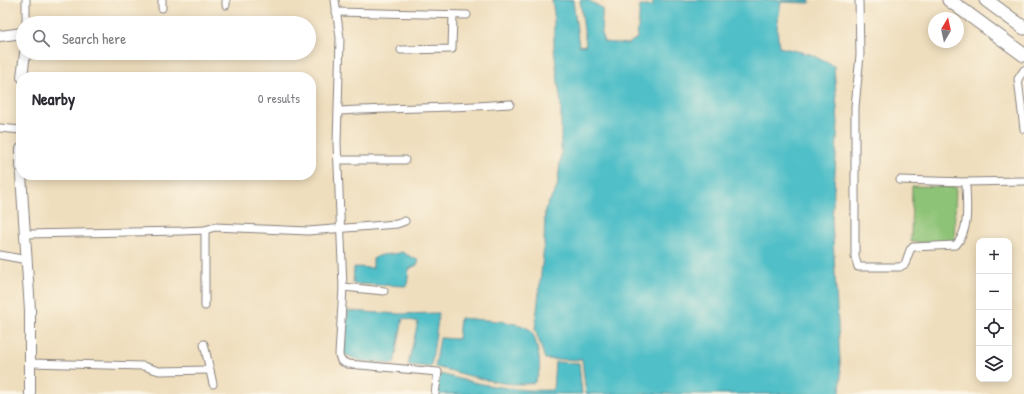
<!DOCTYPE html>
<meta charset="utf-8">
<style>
body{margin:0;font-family:"Patrick Hand",sans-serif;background:#f2f2f3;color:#2b2b33}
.controls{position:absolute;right:12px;bottom:12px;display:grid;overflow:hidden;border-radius:8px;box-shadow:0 2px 10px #0003}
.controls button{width:36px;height:36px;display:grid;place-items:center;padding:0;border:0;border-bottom:1px solid #e1e1e2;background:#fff;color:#2b2b33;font:20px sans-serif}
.compass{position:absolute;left:928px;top:12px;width:36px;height:36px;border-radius:50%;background:#fff;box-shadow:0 2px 10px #0003;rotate:9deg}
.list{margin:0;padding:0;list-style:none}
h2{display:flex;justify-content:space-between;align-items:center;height:52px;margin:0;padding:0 16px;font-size:17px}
h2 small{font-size:13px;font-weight:400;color:#7c7c81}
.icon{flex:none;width:22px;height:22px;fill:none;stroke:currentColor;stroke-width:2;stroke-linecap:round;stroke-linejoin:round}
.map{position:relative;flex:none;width:1024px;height:394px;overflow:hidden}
.search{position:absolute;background:#fff;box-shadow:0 2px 10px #0003;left:16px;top:16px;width:300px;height:44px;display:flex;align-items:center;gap:10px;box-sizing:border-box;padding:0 14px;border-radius:22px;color:#7c7c81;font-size:15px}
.panel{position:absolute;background:#fff;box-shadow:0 2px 10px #0003;left:16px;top:72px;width:300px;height:108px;border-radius:16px}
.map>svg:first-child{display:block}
.green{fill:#8dc376;stroke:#587258}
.water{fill:#51bfc8;stroke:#3a7082}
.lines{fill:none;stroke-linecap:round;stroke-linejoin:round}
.street-casing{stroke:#88807c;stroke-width:9}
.secondary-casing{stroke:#88807c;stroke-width:12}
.highway-casing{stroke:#88807c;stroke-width:15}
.street{stroke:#fff;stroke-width:7}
.secondary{stroke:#fff;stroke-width:10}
.highway{stroke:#fff;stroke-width:13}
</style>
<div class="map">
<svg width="1024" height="394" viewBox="0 0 1024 394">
<rect width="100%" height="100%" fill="#fcf5e5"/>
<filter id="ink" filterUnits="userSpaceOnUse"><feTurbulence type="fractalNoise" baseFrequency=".025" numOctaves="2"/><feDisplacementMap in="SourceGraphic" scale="8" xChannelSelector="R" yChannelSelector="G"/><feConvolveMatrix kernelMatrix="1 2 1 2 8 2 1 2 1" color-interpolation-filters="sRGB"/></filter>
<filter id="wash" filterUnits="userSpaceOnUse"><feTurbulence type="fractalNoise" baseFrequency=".012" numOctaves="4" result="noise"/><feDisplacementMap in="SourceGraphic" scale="16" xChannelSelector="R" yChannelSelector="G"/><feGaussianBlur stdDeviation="0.9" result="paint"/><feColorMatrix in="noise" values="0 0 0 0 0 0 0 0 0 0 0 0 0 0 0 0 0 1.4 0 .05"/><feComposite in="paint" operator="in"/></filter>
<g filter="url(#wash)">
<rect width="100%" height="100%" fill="#efdebd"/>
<!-- green -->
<path class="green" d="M912 186 956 187 954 243 911 242Z"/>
<!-- water -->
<g class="water">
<path d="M552 0H573L579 46 586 45 580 0H588L602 8C603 20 599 31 604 42L628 44 637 38 640 6H653V0H810V3L781 2 777 27 779 47 810 54 834 66 838 123 832 221 841 378 840 394H586L582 360 545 359 535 329 544 247 545 209 557 188 561 154V105L554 49V13Z"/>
<path d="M402 252 419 261 417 265 409 269 407 286 353 284 354 267 373 268V259C383 252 392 256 402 252Z"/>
<path d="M348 311 400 314 439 313 431 367 408 365 418 322 403 318 394 364 361 361 344 354Z"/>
<path d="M460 318C476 320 519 320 530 330 535 335 538 350 539 357 540 367 540 375 534 383 502 388 467 374 435 367L440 338 458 339Z"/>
<path d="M555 362 579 363 582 394H437L440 374C477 384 515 392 553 390Z"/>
</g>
</g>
<g filter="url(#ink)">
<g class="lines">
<!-- street casing -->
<g class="street-casing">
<g id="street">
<path d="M26 0V23"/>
<path d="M162 0V8"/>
<path d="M226 0V5"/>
<path d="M335 0 340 38 337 143 343 287 339 355 341 361 348 364 438 372 435 394"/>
<path d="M859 0 860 55 855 107V257L858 267H900L905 264 910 250 913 247 956 245C971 228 966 203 966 182"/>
<path d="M336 12 467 15"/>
<path d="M401 50 452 49 453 15"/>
<path d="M1024 70 1018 79 1024 129"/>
<path d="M339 111C396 108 453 108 510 104"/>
<path d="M0 128 21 130"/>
<path d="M338 160H405"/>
<path d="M900 180 966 182 1024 181"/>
<path d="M26 234 181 231 205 230 215 227 308 231 397 224 405 221"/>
<path d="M0 255 27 260"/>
<path d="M343 287 384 291"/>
<path d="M205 306V230"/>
<path d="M204 344 213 384"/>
<path d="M30 363 143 366 159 371 210 370"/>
</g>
</g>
<!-- secondary casing -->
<g class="secondary-casing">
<g id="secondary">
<path d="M0 36 23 33"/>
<path d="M22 77 25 53"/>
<path d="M21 149V167"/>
<path d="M21 175 30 310V394"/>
</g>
</g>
<!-- highway casing -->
<g class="highway-casing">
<g id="highway">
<path d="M949 0 1024 55"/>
<path d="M986 0 1024 28"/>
</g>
</g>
<!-- street -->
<use href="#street" class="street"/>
<!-- secondary -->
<use href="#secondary" class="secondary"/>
<!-- highway -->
<use href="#highway" class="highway"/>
</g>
</g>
</svg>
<div class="controls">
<button>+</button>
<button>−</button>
<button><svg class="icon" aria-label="locate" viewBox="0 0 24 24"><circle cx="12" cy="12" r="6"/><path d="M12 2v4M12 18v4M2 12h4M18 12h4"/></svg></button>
<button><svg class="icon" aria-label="layers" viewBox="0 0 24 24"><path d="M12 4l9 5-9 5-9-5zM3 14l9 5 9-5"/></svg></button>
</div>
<svg class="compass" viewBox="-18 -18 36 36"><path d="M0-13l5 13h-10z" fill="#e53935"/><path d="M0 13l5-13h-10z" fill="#7c7c81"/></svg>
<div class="search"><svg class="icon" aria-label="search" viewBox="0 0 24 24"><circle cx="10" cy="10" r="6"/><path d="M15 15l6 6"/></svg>Search here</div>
<section class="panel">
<h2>Nearby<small>0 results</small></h2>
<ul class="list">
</ul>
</section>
</div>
